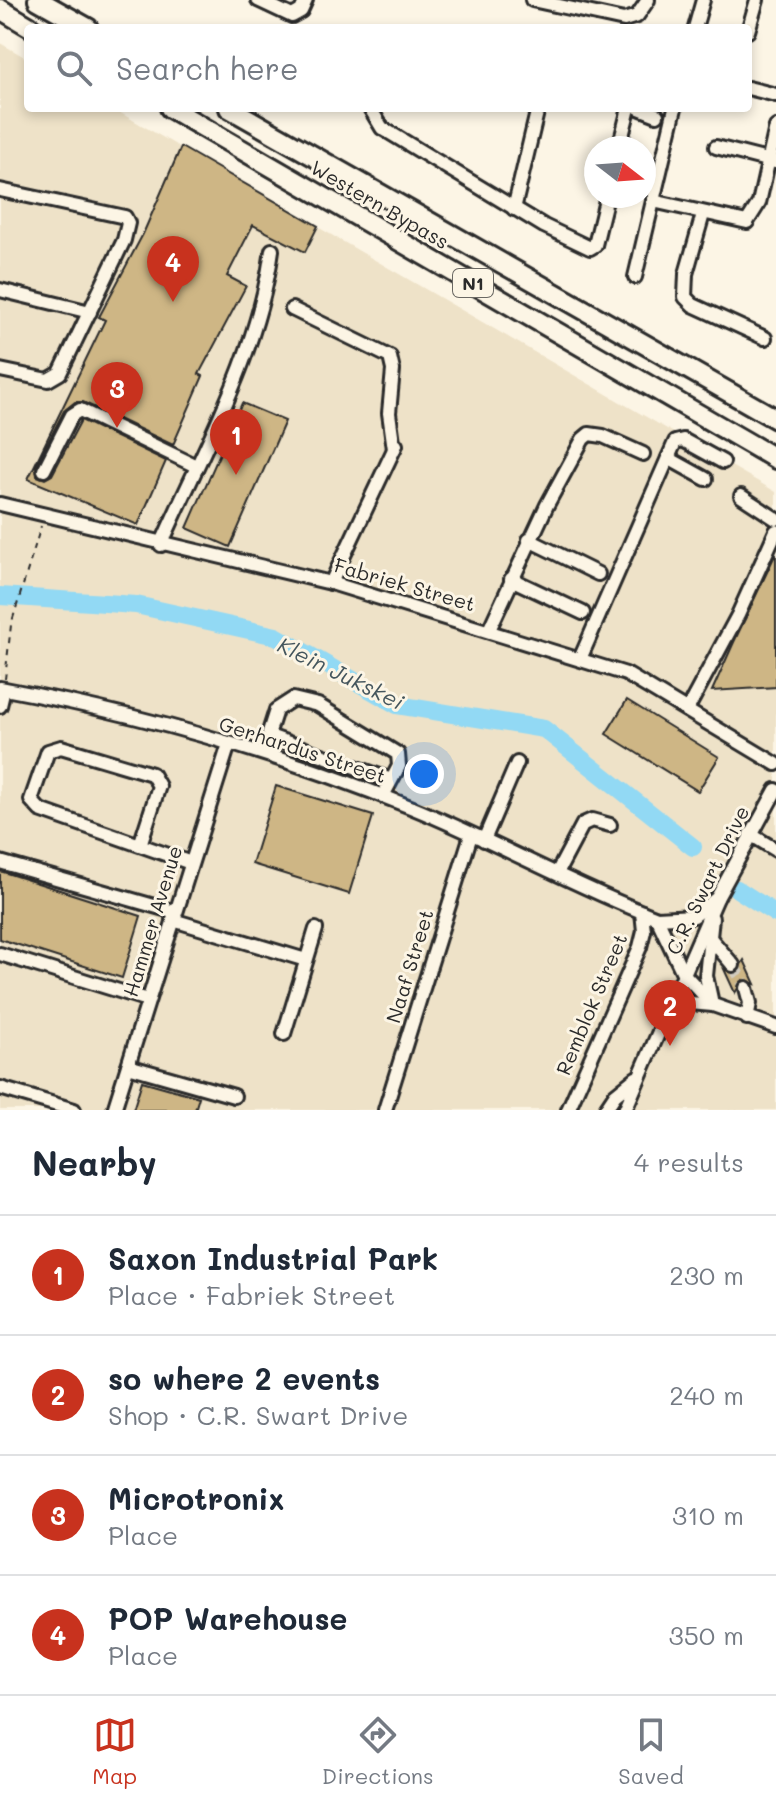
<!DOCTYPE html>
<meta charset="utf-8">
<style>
body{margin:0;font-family:Mali,sans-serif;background:#f2f2f3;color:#1f2937}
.compass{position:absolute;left:584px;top:136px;width:72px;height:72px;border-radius:50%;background:#fff;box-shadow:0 4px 12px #0003;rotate:107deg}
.you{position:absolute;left:424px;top:774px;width:28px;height:28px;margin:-20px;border:6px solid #fff;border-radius:50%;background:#1a73e8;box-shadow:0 0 0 12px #1a73e833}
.badge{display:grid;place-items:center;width:52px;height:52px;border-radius:50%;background:#c8321e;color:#fff;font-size:26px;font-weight:700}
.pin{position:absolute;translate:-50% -66px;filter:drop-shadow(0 2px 4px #0008)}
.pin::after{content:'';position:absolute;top:42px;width:28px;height:24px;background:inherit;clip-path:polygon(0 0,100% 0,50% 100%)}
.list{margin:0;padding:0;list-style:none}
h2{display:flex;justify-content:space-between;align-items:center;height:104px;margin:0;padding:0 32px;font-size:34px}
h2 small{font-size:26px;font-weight:400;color:#747a83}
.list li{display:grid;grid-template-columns:52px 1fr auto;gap:24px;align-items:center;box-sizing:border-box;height:120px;padding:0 32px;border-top:2px solid #e0e1e3}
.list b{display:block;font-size:30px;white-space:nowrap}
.list p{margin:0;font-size:26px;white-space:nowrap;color:#747a83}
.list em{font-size:26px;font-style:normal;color:#747a83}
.icon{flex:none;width:44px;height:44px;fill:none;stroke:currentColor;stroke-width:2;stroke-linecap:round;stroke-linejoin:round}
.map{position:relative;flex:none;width:776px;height:1110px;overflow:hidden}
.search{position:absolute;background:#fff;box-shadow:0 4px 12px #0003;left:24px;right:24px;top:24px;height:88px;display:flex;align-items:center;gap:20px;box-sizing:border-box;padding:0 28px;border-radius:8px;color:#747a83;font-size:30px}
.sheet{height:584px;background:#fff}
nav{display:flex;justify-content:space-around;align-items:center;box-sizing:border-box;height:112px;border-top:2px solid #e0e1e3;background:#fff;font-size:22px;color:#747a83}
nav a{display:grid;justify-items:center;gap:4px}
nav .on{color:#c8321e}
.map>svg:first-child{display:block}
.built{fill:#eee2c8}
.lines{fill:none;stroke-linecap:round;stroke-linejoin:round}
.river{stroke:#92d9f4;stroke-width:18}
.building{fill:#ceb685;stroke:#2b2b2b;stroke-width:2}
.minor-tunnel{stroke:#d2cdc0;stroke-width:12;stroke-dasharray:12 6;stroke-linecap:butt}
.minor-casing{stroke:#2b2b2b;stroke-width:18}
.highway-casing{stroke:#2b2b2b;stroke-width:24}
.path{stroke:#2b2b2b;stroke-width:2;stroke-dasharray:6 6;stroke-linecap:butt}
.minor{stroke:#fcf5e5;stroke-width:12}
.highway{stroke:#fcf5e5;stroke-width:18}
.labels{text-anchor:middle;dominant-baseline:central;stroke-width:6;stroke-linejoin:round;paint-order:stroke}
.shield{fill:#fcf5e5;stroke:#6a6863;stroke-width:2}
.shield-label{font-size:18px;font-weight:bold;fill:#2b2b2b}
.street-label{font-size:20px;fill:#2b2b2b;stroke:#fcf5e5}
.water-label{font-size:22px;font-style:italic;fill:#45565d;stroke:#fcf5e5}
</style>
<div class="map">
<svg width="776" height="1110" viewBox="0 0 776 1110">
<rect width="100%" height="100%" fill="#fcf5e5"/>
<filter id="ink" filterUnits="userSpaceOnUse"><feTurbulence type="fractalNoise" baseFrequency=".0125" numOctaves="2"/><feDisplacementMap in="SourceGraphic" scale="16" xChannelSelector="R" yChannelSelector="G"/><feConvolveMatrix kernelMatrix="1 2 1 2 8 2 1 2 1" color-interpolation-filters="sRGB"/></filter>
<g filter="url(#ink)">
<!-- built -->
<path class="built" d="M0 43 28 59V108H112L776 492V1110H0Z"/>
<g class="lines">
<!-- river -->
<g class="river">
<path d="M0 596 136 605 276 636 397 705 544 729 693 847"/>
<path d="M737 889 776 914"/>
</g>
</g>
<!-- building -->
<g class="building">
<path d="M181 147 318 226 305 252 253 225 227 276 246 286 199 374 203 376 173 445 83 402H75L64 411 36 466 37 476 45 479 52 475 81 420 166 461 138 525 28 479 105 320 99 317 143 234Z"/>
<path d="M242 403 285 421 230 547 187 528Z"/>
<path d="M776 553V687L712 691 734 642Z"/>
<path d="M627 700 719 757 698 791 606 734Z"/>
<path d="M276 786 373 816 349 894 252 864Z"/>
<path d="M0 871 141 916 122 978 0 939Z"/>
<path d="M744 960 755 984 743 980 735 993 724 969 735 974Z"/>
<path d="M142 1081 199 1097 195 1110H133Z"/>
</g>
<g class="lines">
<!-- minor-tunnel -->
<path class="minor-tunnel" d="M733 965 746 988"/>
<!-- minor casing -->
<g class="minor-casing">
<g id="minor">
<path d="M258 0 292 16 301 11 306 0"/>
<path d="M532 0 624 20 637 16 648 0"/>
<path d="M695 28 703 0"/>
<path d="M748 31 757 0"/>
<path d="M748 88 776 95"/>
<path d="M370 108 382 128 544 226 590 248 595 245 607 196"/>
<path d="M639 108 657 115"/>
<path d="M716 147 775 162"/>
<path d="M619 148 629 108"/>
<path d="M0 190 125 217 128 223 124 240 60 373 48 380 0 370"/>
<path d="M653 201 747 222 759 203 776 127"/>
<path d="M514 209 538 108"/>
<path d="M703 214 686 274 685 297 693 305 765 338"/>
<path d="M635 277 675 108"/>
<path d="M0 290 90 312"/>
<path d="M292 309 390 357 393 370 389 413 394 449"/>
<path d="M668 458 706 479"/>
<path d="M44 470 72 415 80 410 196 466"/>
<path d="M741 496 776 519"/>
<path d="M0 504 331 583 626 674 776 764"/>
<path d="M529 540 598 574"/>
<path d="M161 545C203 449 258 355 272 250"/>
<path d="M511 579 583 613"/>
<path d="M331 583 396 445"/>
<path d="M489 630 547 505 583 439 589 434 603 436 643 454"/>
<path d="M580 659 675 442 683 440 723 462"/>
<path d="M0 688C140 714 281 754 413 808 496 842 574 886 657 918L694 916 717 898"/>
<path d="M0 706 4 689"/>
<path d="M687 710 738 615 776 531"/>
<path d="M383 796 399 766 398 754 318 705 293 699 276 710 269 732 272 737 391 780"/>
<path d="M750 834 776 850"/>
<path d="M484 840 517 763"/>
<path d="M140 845 159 786 152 774 61 747 48 751 31 800 40 810 191 863"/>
<path d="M0 862 175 912"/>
<path d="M557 873 583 824 592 820 610 825"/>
<path d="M657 918 683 973 713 1005 776 1027"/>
<path d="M173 920 306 960"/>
<path d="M710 938 733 965"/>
<path d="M0 954 148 1000"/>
<path d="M746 988 750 1003 747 1018"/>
<path d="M711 999 706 976 712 918"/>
<path d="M665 1018 690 1003 713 1005"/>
<path d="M284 1034 316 929"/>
<path d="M128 1066 234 1096"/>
<path d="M0 1088 74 1110"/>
<path d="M114 1110 229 744"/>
<path d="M385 1110 471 835"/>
<path d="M568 1110 640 947 644 931 642 912"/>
<path d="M605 1110 615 1095 636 1078"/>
<path d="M625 1110 717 898 776 790"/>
</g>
</g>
<!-- highway casing -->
<g class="highway-casing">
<g id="highway">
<path d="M38 0 88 28"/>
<path d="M0 9 32 28"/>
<path d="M170 108 776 459"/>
<path d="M229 108 776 419"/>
</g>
</g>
<!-- path -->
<path class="path" d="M5 679 11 625 41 526"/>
<!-- minor -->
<use href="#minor" class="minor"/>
<!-- highway -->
<use href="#highway" class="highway"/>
</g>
</g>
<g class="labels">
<!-- shield labels -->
<rect class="shield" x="453" y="269" width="40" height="28" rx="6"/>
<g class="shield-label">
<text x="473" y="283">N1</text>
</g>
<!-- street labels -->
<g class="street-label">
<text transform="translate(380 204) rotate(30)">Western Bypass</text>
<text transform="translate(405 584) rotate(16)">Fabriek Street</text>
<text transform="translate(303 749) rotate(18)">Gerhardus Street</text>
<text transform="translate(707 880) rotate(-64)">C.R. Swart Drive</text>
<text transform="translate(152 921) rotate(-73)">Hammer Avenue</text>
<text transform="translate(409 966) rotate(-73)">Naaf Street</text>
<text transform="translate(591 1004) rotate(-67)">Remblok Street</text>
</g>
<!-- water labels -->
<g class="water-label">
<text transform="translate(341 673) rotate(26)">Klein Jukskei</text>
</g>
</g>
</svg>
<svg class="compass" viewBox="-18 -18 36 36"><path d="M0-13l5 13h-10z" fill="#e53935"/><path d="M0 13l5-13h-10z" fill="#747a83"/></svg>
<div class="you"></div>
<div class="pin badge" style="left:236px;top:475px">1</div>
<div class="pin badge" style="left:670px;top:1046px">2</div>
<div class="pin badge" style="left:117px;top:428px">3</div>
<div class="pin badge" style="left:173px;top:302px">4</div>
<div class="search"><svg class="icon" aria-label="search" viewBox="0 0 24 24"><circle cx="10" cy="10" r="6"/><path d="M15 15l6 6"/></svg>Search here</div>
</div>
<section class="sheet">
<h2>Nearby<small>4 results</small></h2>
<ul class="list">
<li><span class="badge">1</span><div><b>Saxon Industrial Park</b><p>Place · Fabriek Street</p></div><em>230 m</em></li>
<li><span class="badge">2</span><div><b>so where 2 events</b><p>Shop · C.R. Swart Drive</p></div><em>240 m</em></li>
<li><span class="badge">3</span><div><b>Microtronix</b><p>Place</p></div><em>310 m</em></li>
<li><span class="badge">4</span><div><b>POP Warehouse</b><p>Place</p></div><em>350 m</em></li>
</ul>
</section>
<nav>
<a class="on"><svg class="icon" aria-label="map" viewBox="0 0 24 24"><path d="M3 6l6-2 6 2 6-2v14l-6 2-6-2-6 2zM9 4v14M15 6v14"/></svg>Map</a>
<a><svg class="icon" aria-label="directions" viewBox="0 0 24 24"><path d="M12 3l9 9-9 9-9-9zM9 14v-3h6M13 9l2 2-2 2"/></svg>Directions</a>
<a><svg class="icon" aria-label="saved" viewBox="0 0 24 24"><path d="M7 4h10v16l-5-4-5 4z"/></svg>Saved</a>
</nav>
